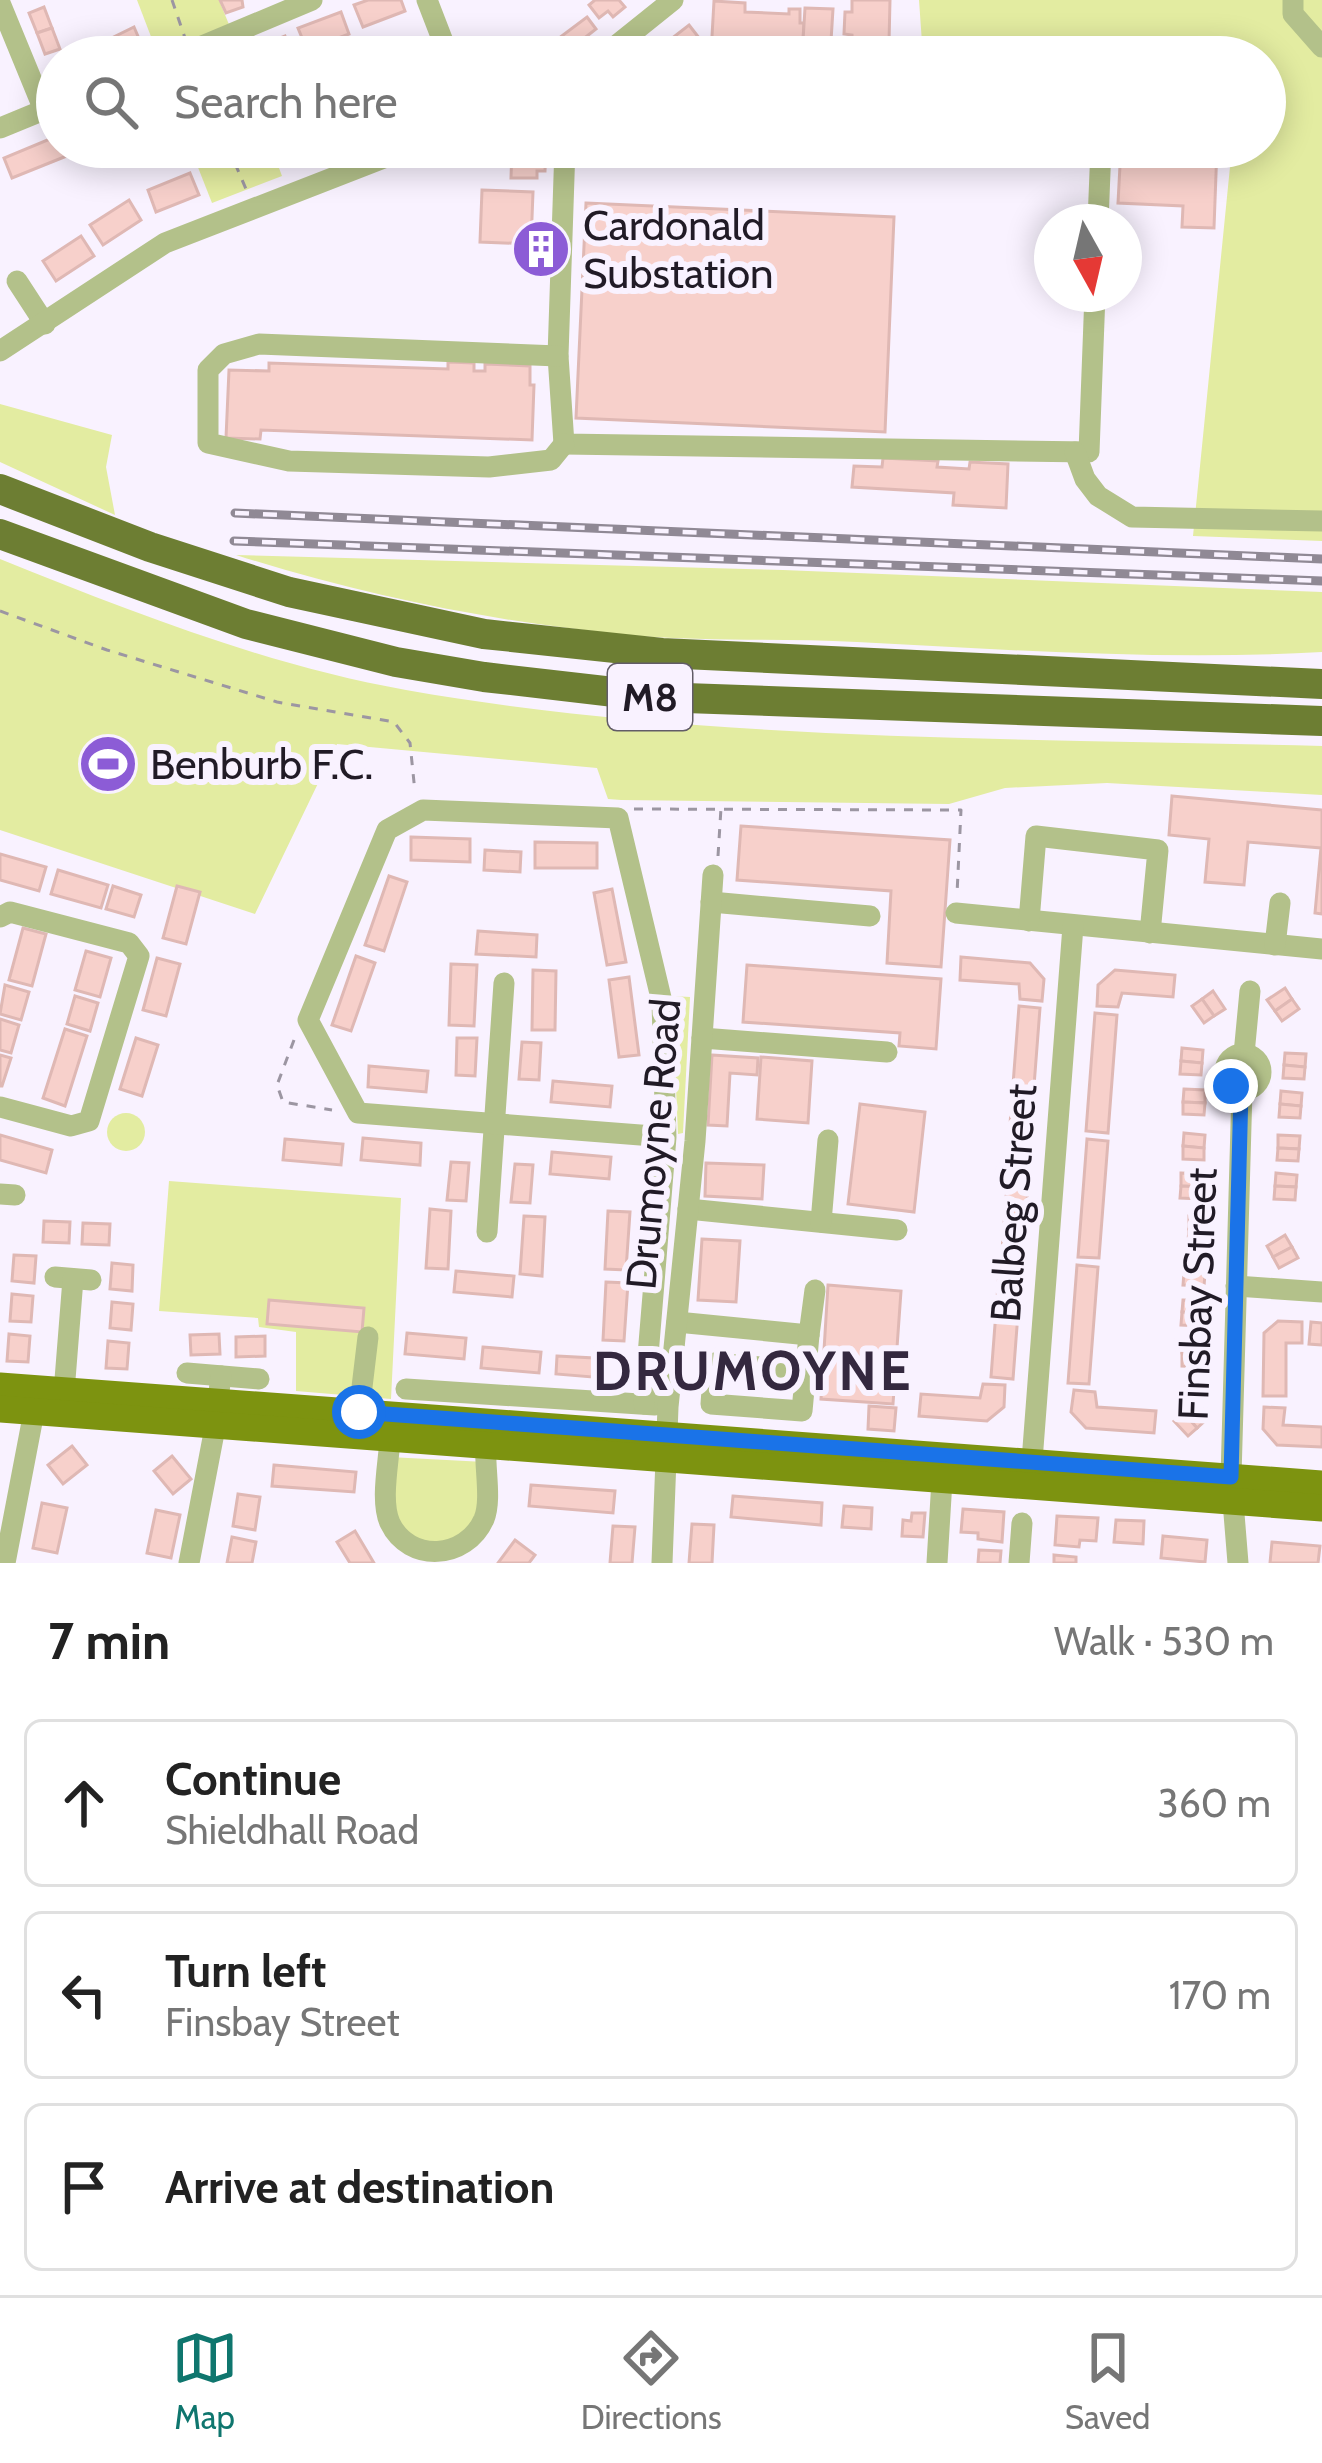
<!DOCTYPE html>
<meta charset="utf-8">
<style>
body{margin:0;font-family:Cabin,sans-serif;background:#f2f2f2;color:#222}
.compass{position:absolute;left:1034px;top:204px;width:108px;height:108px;border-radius:50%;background:#fff;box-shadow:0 6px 30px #0003;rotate:172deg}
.stop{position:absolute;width:36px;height:36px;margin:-27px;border:9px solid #1a73e8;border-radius:50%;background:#fff}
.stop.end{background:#1a73e8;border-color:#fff;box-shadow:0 3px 12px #0008}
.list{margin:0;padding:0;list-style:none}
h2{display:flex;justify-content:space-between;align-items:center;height:156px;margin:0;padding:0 48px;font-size:51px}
h2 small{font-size:39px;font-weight:400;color:#767676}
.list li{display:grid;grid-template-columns:78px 1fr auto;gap:36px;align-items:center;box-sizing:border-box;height:168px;margin:0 24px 24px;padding:0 24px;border:3px solid #e0e0e0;border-radius:18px}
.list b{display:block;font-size:45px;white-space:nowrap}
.list p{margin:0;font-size:39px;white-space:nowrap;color:#767676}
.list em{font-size:39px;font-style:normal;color:#767676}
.icon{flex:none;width:66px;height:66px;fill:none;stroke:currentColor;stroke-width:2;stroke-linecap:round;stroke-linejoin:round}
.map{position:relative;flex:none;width:1322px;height:1563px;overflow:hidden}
.search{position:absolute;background:#fff;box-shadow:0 6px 30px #0003;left:36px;right:36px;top:36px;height:132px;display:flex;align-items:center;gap:30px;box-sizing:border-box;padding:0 42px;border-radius:66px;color:#767676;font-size:45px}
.sheet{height:732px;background:#fff}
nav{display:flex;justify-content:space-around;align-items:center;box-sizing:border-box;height:168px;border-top:3px solid #e0e0e0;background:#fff;font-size:33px;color:#767676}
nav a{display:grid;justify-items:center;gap:6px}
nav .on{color:#0f766e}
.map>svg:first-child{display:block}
.green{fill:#e3eca1}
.building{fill:#f7d0cb;stroke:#dfb8b4;stroke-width:3}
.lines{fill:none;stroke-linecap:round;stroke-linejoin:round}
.path{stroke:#9c96a2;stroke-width:3;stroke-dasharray:9 9;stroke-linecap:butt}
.minor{stroke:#b3c18a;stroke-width:21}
.major{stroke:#7d9310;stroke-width:27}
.highway{stroke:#6d7e33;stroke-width:30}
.rail-casing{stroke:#908995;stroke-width:9}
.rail{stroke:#f9f2ff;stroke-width:4.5;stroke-dasharray:14;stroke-linecap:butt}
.route{stroke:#1a73e8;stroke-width:15}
.labels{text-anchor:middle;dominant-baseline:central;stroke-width:12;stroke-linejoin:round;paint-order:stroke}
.shield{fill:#f9f2ff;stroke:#625c67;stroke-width:3}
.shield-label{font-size:39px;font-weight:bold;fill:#211b26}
.poi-label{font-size:42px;fill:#211b26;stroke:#f9f2ff;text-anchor:start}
.street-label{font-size:42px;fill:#211b26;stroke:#f9f2ff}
.district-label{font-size:54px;font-weight:bold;letter-spacing:3px;fill:#34283f;stroke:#f9f2ff}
</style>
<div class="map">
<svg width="1322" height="1563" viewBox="0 0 1322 1563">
<rect width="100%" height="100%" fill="#f9f2ff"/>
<!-- green -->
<g class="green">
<path d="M137 0H219L230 27 158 55Z"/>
<path d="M919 0H1322V541L1193 536 1232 147H1265V57H923Z"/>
<path d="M190 147H271L282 176 212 203Z"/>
<path d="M0 404 112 435 106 467 115 515 0 462Z"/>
<path d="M236 555 783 570 1322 592V652C1167 661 1012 650 857 642 781 638 704 642 629 635 494 622 365 596 236 555Z"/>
<path d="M0 559C132 612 266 665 406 690 702 742 1022 738 1322 746V795L1107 783 1005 788 949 804 621 800 608 799 597 768 337 744 255 914 0 830Z"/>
<path d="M672 996 690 997 683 1133 678 1134Z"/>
<circle cx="126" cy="1132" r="19"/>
<path d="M169 1181 401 1198 391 1399 296 1391V1332L259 1327 258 1318 159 1311Z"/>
<path d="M389 1457 485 1462 486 1514 452 1551 400 1541Z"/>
</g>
<!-- building -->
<g class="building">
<path d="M220 0H242L243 7 226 13Z"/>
<path d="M368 0H401L405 11 363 27 354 5Z"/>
<path d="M595 0H619L625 7 613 17 608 11 599 18 589 5Z"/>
<path d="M852 0H890L889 43H880L879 57H852V35L844 34 845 12H852Z"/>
<path d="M714 1 745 3V12L789 14V9H800V23H804L802 57 711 54Z"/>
<path d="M44 7 52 28 37 33 29 13Z"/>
<path d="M805 8 833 9 830 57H802Z"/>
<path d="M341 12 349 34 307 50 298 28Z"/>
<path d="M587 17 596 29 568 51 559 38Z"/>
<path d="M689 25 703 43 685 57 671 39Z"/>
<path d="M134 27 143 48 125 56 122 50 105 57 63 55 81 47 83 52Z"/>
<path d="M52 28 60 49 45 54 37 33Z"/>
<path d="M285 36 293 57H245L243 53Z"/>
<path d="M665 42 678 57H649L648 56Z"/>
<path d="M520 46 524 57H492Z"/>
<path d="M57 136V147H89L12 178 4 158Z"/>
<path d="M283 147H326L289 162Z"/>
<path d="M512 147H546L545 171H537V178H511Z"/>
<path d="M1121 147H1217L1214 228 1182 227 1183 206 1118 203Z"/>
<path d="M190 173 199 195 156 212 148 190Z"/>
<path d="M482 190 533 192 531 244 480 242Z"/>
<path d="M129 200 141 220 103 245 90 225Z"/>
<path d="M586 203 894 217 885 432 576 418Z"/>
<path d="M81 236 94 256 56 281 43 261Z"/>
<path d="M448 362 474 363V371H485V364L530 366V385H534L532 440 261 430 260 439 226 438 229 370 269 371V363L448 369Z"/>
<path d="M883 458 938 461 937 467 969 469 970 462 1008 464 1006 508 953 505 954 493 852 487 854 466 882 467Z"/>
<path d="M1172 796 1322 810V914L1315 913 1321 848 1248 842 1244 885 1205 882 1209 839 1169 835Z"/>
<path d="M741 826 950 840 941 967 887 963 891 891 737 880Z"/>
<path d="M411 837 470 839V862L411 860Z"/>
<path d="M535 842 597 843V868H535Z"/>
<path d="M485 850 521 852 520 872 484 870Z"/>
<path d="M0 854 46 867 39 891 0 880Z"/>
<path d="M58 870 108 885 101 908 51 894Z"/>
<path d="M389 876 407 882 384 951 365 945Z"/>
<path d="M113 886 141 895 134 917 106 909Z"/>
<path d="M177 886 200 892 186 944 163 938Z"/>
<path d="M612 889 626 962 607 965 594 893Z"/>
<path d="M23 928 46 934 32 986 9 980Z"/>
<path d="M478 931 537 935 536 957 476 954Z"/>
<path d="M86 951 111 958 100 997 75 990Z"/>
<path d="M356 956 375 963 351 1031 332 1025Z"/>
<path d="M961 957 1030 963 1044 979 1042 1001 1020 999 1019 984 960 980Z"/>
<path d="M157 958 180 964 166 1016 143 1010Z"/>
<path d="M451 964 477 965 474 1026 449 1025Z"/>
<path d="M747 965 941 979 936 1049 899 1046 900 1033 743 1022Z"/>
<path d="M533 970 556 971 555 1030H532Z"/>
<path d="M1115 970 1175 975 1173 997 1122 993 1118 1007 1097 1006 1098 985Z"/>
<path d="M629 977 639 1055 619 1057 609 980Z"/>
<path d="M5 985 29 992 21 1020 0 1014Z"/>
<path d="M1285 988 1292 999 1275 1011 1267 1000Z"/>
<path d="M1213 991 1225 1009 1214 1016 1202 999Z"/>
<path d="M75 996 98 1003 90 1031 67 1024Z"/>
<path d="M1202 999 1214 1016 1204 1023 1192 1006Z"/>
<path d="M1292 999 1299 1009 1282 1021 1275 1011Z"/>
<path d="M1019 1006 1040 1008 1031 1125 1010 1124Z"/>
<path d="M1095 1013 1117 1015 1108 1133 1086 1131Z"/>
<path d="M0 1019 19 1025 11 1053 0 1050Z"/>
<path d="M65 1029 87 1036 65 1106 43 1098Z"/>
<path d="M136 1038 158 1045 142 1096 120 1089Z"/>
<path d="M457 1038H477L475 1076 456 1075Z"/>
<path d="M522 1042 541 1043 539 1080 519 1079Z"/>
<path d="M1182 1048 1203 1050 1202 1063 1181 1061Z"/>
<path d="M1285 1053 1306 1054 1305 1067 1284 1065Z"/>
<path d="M0 1055 11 1058 2 1086H0Z"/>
<path d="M712 1055 758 1058 757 1075 730 1073 727 1126 708 1125Z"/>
<path d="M761 1057 812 1061 808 1123 757 1119Z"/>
<path d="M1181 1061 1202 1063 1201 1075 1180 1074Z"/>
<path d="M1284 1065 1305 1067 1304 1079 1283 1078Z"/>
<path d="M369 1066 428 1071 426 1092 368 1087Z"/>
<path d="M553 1081 612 1086 610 1107 551 1102Z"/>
<path d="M1184 1089 1205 1090V1103L1183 1102Z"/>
<path d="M1281 1091 1302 1093 1301 1106 1280 1104Z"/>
<path d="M1183 1102 1205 1103 1204 1115 1183 1114Z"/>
<path d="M860 1104 925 1112 914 1212 848 1204Z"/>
<path d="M1280 1104 1301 1106 1300 1118 1279 1117Z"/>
<path d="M1011 1133 1032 1135 1023 1253 1002 1251Z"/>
<path d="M1184 1133 1205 1135 1204 1148 1183 1146Z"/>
<path d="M0 1135 52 1150 46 1173 0 1160Z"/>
<path d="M1278 1135 1300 1136 1299 1149 1278 1148Z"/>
<path d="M363 1138 421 1143 420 1165 361 1160Z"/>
<path d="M285 1139 343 1144 341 1165 283 1160Z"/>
<path d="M1087 1139 1108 1141 1099 1258 1078 1257Z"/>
<path d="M1183 1146 1204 1148V1160L1183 1159Z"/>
<path d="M1278 1148 1299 1149 1298 1161 1277 1160Z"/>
<path d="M552 1152 611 1157 609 1179 550 1174Z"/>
<path d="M451 1162 469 1163 466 1201 447 1200Z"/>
<path d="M706 1163 764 1165 762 1199 705 1196Z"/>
<path d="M515 1164 533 1165 530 1203 511 1202Z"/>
<path d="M1181 1173 1203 1174 1202 1187 1181 1186Z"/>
<path d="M1276 1173 1297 1175 1296 1187 1275 1186Z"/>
<path d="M1181 1186 1202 1187 1201 1199 1180 1198Z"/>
<path d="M1275 1186 1296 1187 1295 1200 1274 1199Z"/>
<path d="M430 1209 451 1211 448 1269 426 1268Z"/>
<path d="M608 1211 630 1212 626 1270 605 1269Z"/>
<path d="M524 1216 545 1217 542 1276 520 1274Z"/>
<path d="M1189 1216 1210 1217V1230L1189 1229Z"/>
<path d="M44 1221 70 1222 69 1243 43 1242Z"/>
<path d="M83 1223 110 1224 109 1245 82 1244Z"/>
<path d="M1189 1229 1210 1230 1209 1243 1188 1241Z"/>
<path d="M1285 1235 1292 1247 1273 1257 1267 1246Z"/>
<path d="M702 1239 740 1241 736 1302 698 1300Z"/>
<path d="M1292 1247 1298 1258 1279 1268 1273 1257Z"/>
<path d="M14 1255 36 1256 34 1283 12 1281Z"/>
<path d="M1000 1259 1022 1261 1013 1379 991 1377Z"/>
<path d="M1184 1260 1206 1261 1205 1274 1184 1273Z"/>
<path d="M112 1263 133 1265 132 1291 110 1289Z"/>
<path d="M1077 1265 1098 1267 1089 1384 1068 1383Z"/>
<path d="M456 1271 514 1276 512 1297 454 1292Z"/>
<path d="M1184 1273 1205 1274 1204 1286 1183 1285Z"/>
<path d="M606 1282 628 1283 624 1341 603 1340Z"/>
<path d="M828 1285 901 1291 893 1404 821 1399Z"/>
<path d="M12 1294 33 1296 31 1322 10 1321Z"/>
<path d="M269 1300 364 1308 362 1332 267 1324Z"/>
<path d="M1183 1300 1204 1301 1203 1314 1182 1312Z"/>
<path d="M112 1302 133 1304 131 1330 110 1328Z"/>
<path d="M1182 1312 1203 1314 1202 1326 1181 1325Z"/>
<path d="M1278 1321 1302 1322V1343H1286V1396H1263L1264 1333Z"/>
<path d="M1311 1322 1322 1323V1345L1309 1344Z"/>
<path d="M407 1333 466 1338 464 1359 405 1354Z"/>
<path d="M9 1334 30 1336 28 1362 7 1361Z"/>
<path d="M219 1334 220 1354 191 1355 190 1335Z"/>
<path d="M265 1336V1356L236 1357V1337Z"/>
<path d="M1183 1340 1204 1342V1355L1182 1353Z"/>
<path d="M108 1341 129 1343 127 1369 106 1368Z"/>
<path d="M483 1347 541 1352 539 1373 481 1368Z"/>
<path d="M1182 1353 1204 1355 1203 1367 1182 1366Z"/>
<path d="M557 1356 594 1358 592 1377 556 1374Z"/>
<path d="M983 1384 1005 1385 1004 1407 987 1421 919 1416 921 1394 980 1398Z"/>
<path d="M1074 1390 1095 1392 1097 1407 1156 1411 1154 1433 1086 1428 1071 1412Z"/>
<path d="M1192 1404 1207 1419 1197 1428 1183 1412Z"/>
<path d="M869 1406 896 1408 894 1431 868 1429Z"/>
<path d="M1264 1407 1285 1408 1283 1425 1322 1427V1447L1277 1445 1263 1429Z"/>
<path d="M1183 1412 1197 1428 1188 1436 1174 1421Z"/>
<path d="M72 1446 87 1465 63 1484 48 1465Z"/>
<path d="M172 1456 191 1479 173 1494 154 1471Z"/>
<path d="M274 1465 356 1472 354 1492 272 1486Z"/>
<path d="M531 1485 615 1491 613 1513 529 1506Z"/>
<path d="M238 1494 260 1497 255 1530 233 1526Z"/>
<path d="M733 1496 822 1503 821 1525 731 1517Z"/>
<path d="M42 1503 67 1508 57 1553 33 1548Z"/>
<path d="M844 1506 872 1508 871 1529 842 1527Z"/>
<path d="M963 1509 1004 1512 1002 1542 978 1539V1533L961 1532Z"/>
<path d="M156 1510 180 1515 171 1558 147 1553Z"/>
<path d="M912 1513H925L923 1537 902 1536 903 1520 911 1521Z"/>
<path d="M1057 1516 1098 1518 1096 1541 1080 1540 1079 1547 1055 1545Z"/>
<path d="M1116 1520 1144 1521 1143 1544 1114 1542Z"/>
<path d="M692 1524 714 1525 712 1563H689Z"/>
<path d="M613 1526 635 1527 632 1563H610Z"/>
<path d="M355 1531 374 1563H350L337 1542Z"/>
<path d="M1163 1536 1207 1540 1205 1562 1161 1558Z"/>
<path d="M232 1537 256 1542 252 1563H227Z"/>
<path d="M515 1540 535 1555 529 1563H498Z"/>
<path d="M1272 1542 1320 1546 1318 1563H1270Z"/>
<path d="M979 1550 1001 1551 1000 1563H978Z"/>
<path d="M1054 1555 1076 1557V1563H1054Z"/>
</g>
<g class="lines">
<!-- path -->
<g class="path">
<path d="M172 0 185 38"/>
<path d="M228 147 246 189"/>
<path d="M0 611 107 650 277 702 394 722 410 743 415 792"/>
<path d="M634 809 961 810 957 894"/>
<path d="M718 856 721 808"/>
<path d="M294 1040 277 1085 283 1102 332 1110"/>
</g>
<!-- minor -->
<g class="minor">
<path d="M427 0 449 57"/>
<path d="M1293 0V14L1322 47"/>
<path d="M0 3 44 110"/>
<path d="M200 47 312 0"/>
<path d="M174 57 180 54"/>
<path d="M602 57 673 0"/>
<path d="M0 128 56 105"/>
<path d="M565 147 558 356 564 444 1089 452 1095 294"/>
<path d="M1098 222 1101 147"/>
<path d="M17 281 45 324"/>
<path d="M0 351 165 243 412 147"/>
<path d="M558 356 259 344 224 354 208 370V443L289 461 489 467 551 460 564 444"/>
<path d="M1075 452 1085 479 1098 496 1132 517 1322 521"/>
<path d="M711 902 870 916"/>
<path d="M956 913 1322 949"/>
<path d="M0 917 10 912 129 943 139 956 89 1121 71 1126 0 1107"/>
<path d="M1029 921 1036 836 1158 850 1150 933"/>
<path d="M1275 945 1280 903"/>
<path d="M702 1038 887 1052"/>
<circle cx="1243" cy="1072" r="18"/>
<path d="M1244 1054 1250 991"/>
<path d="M0 1194 15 1195"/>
<path d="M688 1209 897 1230"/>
<path d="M821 1222 828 1140"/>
<path d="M487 1232 504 983"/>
<path d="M55 1277 91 1280"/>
<path d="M1236 1286 1322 1292"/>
<path d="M677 1322 809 1335 802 1411 711 1404 714 1363 806 1371"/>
<path d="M809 1335 815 1290"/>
<path d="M187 1373 259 1379"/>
<path d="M406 1389 655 1405"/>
<path d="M64 1392 73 1279"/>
<path d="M644 1404 666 1137 662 1002 618 818 423 810 387 830 308 1020 358 1113 666 1137"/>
<path d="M359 1412 368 1337"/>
<path d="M390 1438C389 1462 380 1501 390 1523 409 1563 466 1560 484 1519 492 1499 484 1467 486 1444"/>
<path d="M1031 1474 1073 926"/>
<path d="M5 1563 37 1396"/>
<path d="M189 1563 213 1438 221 1376"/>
<path d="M662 1563 668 1407 695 1141 713 875"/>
<path d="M937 1563 942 1480"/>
<path d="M1019 1563 1022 1523"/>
<path d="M1238 1563 1231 1477 1242 1090"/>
</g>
<!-- major -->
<g class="major">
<path d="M0 1386 1322 1484"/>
<path d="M0 1409 1322 1508"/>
</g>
<!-- highway -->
<g class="highway">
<path d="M0 489 150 547 289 592 484 634 662 653 1322 684"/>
<path d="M0 534 246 624 396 662 484 677 657 697 1322 721"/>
</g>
<!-- rail casing -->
<g class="rail-casing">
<g id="rail">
<path d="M235 513 1322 559"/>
<path d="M234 541 1322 581"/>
</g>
</g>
<!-- rail -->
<use href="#rail" class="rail"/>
</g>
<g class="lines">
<!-- route -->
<path class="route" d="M359 1412 1231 1477 1241 1090 1231 1086"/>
</g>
<!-- icons -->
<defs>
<g id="building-disc" transform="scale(3)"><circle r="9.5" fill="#8c5cd6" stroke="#f9f2ff"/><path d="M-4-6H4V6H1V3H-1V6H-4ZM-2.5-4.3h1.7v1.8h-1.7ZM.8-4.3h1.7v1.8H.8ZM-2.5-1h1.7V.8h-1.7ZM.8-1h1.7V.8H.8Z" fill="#fff"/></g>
<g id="stadium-disc" transform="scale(3)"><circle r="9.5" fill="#8c5cd6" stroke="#f9f2ff"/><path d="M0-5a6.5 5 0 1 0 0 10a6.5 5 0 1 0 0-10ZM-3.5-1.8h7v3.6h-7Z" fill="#fff"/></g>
</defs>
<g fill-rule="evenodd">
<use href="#building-disc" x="541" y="249"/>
<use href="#stadium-disc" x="108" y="764"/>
</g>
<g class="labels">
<!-- shield labels -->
<rect class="shield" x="608" y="664" width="84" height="66" rx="9"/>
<g class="shield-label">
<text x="650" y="697">M8</text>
</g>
<!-- poi labels -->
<g class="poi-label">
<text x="583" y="225">Cardonald<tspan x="583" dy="48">Substation</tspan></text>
<text x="150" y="764">Benburb F.C.</text>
</g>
<!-- street labels -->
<g class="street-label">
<text transform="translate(653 1144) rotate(-85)">Drumoyne Road</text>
<text transform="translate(1013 1203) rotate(-86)">Balbeg Street</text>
<text transform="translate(1197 1294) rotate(-88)">Finsbay Street</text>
</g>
<!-- district labels -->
<g class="district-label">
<text x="753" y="1371">DRUMOYNE</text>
</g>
</g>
</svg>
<svg class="compass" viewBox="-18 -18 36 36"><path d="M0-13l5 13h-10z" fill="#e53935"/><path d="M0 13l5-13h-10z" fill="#767676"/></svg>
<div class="stop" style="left:359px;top:1412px"></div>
<div class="stop end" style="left:1231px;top:1086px"></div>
<div class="search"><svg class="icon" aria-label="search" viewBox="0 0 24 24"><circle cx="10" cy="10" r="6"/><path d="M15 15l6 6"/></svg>Search here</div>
</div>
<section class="sheet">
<h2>7 min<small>Walk · 530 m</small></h2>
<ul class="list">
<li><svg class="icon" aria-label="ahead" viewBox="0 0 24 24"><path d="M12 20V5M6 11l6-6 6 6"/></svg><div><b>Continue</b><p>Shieldhall Road</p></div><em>360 m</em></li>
<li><svg class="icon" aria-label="left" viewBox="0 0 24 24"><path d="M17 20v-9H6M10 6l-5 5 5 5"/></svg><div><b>Turn left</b><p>Finsbay Street</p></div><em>170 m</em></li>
<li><svg class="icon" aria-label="arrive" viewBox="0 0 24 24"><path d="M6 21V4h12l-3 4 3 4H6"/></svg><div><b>Arrive at destination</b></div></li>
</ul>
</section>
<nav>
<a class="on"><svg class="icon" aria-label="map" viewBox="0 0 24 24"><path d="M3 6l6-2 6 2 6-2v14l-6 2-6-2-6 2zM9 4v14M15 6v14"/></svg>Map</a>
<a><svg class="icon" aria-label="directions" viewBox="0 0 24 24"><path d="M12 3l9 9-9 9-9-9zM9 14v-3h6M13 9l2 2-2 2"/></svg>Directions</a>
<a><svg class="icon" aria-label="saved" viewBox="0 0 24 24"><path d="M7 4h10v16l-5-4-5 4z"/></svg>Saved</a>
</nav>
